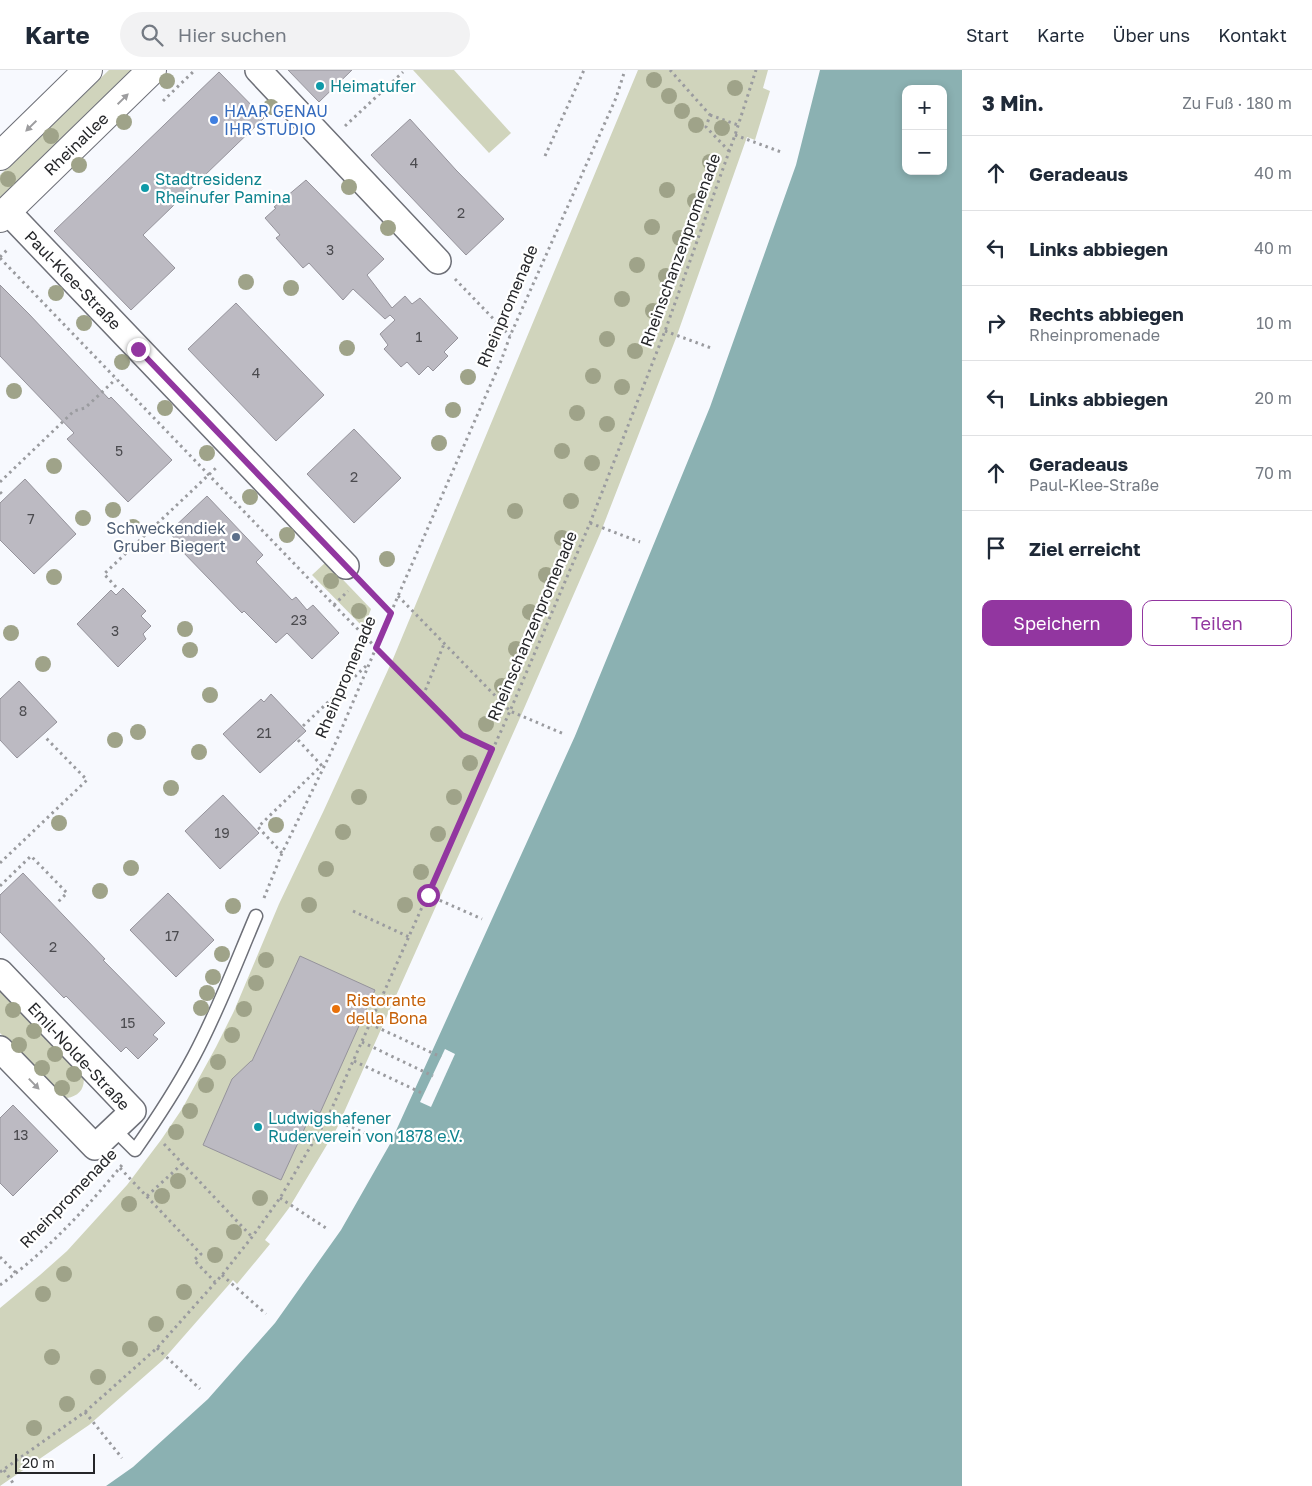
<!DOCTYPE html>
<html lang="de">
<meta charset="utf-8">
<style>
body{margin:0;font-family:"Golos Text",sans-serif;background:#f2f2f3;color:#1f2937}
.controls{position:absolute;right:15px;top:15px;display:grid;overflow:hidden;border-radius:10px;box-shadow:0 2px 8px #0003}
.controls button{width:45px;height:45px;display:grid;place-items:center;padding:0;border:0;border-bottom:1px solid #e0e1e3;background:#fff;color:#1f2937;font:25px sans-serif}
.scale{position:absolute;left:15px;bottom:12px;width:80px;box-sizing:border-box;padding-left:5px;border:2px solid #252629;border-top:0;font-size:14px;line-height:18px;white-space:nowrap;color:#252629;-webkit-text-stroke:4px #fff;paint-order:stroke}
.stop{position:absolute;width:15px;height:15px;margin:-11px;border:4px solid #9236a0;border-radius:50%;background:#fff}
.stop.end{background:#9236a0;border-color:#fff;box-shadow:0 1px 5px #0008}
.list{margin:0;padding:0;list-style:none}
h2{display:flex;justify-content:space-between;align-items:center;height:65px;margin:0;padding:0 20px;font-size:21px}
h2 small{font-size:16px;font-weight:400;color:#747a83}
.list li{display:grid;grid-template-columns:32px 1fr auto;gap:15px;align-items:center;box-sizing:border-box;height:75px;padding:0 20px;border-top:1px solid #e0e1e3}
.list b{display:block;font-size:19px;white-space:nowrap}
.list p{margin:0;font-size:16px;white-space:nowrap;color:#747a83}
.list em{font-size:16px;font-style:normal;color:#747a83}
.actions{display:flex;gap:10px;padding:15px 20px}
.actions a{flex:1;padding:11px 0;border:1px solid #9236a0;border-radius:10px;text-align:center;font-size:18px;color:#9236a0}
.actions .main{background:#9236a0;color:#fff}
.icon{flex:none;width:28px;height:28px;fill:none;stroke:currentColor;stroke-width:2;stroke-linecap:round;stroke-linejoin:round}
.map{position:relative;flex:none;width:962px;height:1416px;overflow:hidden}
header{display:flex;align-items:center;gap:30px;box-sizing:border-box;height:70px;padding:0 25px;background:#fff;border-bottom:1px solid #e0e1e3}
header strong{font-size:24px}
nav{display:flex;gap:28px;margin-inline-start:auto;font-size:18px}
.search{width:350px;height:45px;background:#f2f2f3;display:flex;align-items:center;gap:12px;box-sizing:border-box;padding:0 18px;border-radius:28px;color:#747a83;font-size:19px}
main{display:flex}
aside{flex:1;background:#fff}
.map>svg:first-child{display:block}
.green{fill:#d0d4bc}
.water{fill:#8bb1b2;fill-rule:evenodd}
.pier{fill:#f7f9fe}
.building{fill:#bcbac2;stroke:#95939b}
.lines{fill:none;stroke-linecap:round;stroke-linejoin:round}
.service-casing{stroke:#6e7078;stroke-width:15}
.minor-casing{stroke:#6e7078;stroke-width:28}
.tertiary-casing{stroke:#6e7078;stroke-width:30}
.path{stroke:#9a9b9f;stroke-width:3;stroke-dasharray:2.5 4;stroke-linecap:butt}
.service{stroke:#fff;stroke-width:12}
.minor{stroke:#fff;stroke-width:25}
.tertiary{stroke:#fff;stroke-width:28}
.tree{fill:#9fa389}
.oneway{fill:#9d9d9f}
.route{stroke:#9236a0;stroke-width:6}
.culture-dot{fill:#0f9aa8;stroke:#fff;stroke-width:2}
.shop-dot{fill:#3f7fe0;stroke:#fff;stroke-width:2}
.service-dot{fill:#5c6f8a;stroke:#fff;stroke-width:2}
.food-dot{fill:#e8710a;stroke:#fff;stroke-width:2}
.labels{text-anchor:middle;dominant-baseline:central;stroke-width:4.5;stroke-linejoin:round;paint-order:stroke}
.number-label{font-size:14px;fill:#4b4b4f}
.culture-label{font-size:16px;fill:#0d838f;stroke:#fff;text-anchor:start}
.shop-label{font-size:16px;fill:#366cbe;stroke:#fff;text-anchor:start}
.street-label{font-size:16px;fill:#252629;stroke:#fff}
.service-label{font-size:16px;fill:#4e5e75;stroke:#fff;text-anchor:end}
.food-label{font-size:16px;fill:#c56008;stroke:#fff;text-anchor:start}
</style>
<header>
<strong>Karte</strong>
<div class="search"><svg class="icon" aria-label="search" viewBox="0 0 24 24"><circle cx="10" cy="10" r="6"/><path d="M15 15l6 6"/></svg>Hier suchen</div>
<nav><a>Start</a><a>Karte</a><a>Über uns</a><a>Kontakt</a></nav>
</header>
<main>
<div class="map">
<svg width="962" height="1416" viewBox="0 0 962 1416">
<rect width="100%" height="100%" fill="#f7f9fe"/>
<!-- green -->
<g class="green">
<path d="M109 0H140L0 135V105Z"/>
<path d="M413 0H454L511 63 489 83Z"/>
<path d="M638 0H768L763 18 770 21 755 70 747 67 676 268 600 464 519 650 337 1058 289 1138 265 1170 270 1174 237 1214 233 1210 163 1290 89 1355 0 1416V1238L40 1205 67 1181 127 1115 161 1070 182 1039 216 977 234 941 279 834 324 740 393 589Z"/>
<path d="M326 492 371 539 364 558 312 505Z"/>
<path d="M0 917 83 1004C86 1017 80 1026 67 1028L58 1023 0 963Z"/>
</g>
<!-- water -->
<path class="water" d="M820 0H962V1416H106L133 1397 208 1329 275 1253 341 1160 390 1074 575 666 710 337 796 95ZM906 19H943V101H906Z"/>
<!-- pier -->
<path class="pier" d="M445 979 455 984 431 1037 420 1032Z"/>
<!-- building -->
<g class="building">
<path d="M288 0H352L319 32Z"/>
<path d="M219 2 264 48 143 165 175 198 131 240 54 161Z"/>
<path d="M410 49 456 100 504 149 466 185 371 85Z"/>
<path d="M306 110 384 189 367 205 392 238 405 226 412 234 420 228 458 268 444 282 448 286 433 301 428 296 419 305 407 292 401 297 384 279 388 275 380 264 395 250 390 245 385 249 353 219 343 230 309 193 303 198 276 168 280 165 265 148 276 138 274 137Z"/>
<path d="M0 215 29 244 109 329 111 327 172 390 128 432 67 369 74 363 0 286Z"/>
<path d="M236 233 324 325 276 371 188 279Z"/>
<path d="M354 359 401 408 354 453 307 404Z"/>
<path d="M25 409 76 464 34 504 0 470V433Z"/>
<path d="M207 426 263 485 256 492 292 530 296 527 307 540 313 535 339 563 312 589 287 563 276 573 244 541 242 543 180 479 182 477 169 462Z"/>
<path d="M123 518 146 541 141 546 151 556 143 564 146 569 118 597 77 554 111 520 116 525Z"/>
<path d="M19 611 57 652 17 688 0 670V629Z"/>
<path d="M271 624 306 661 260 703 223 664 261 629 264 632Z"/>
<path d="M223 725 259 763 220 799 185 761Z"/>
<path d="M23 803 105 889 103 890 165 953 153 965 158 969 138 989 126 977 121 982 66 926 64 928 0 862V825Z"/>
<path d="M168 823 214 870 176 907 130 860Z"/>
<path d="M300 886 375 920 320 1043 313 1040 281 1110 203 1075 232 1009 251 991H252Z"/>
<path d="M13 1035 58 1081 13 1126 0 1113V1048Z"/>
</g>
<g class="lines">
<!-- service casing -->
<g class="service-casing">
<path id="service" d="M114 1059 135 1080C156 1050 177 1018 194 986 218 941 236 893 256 846"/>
</g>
<!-- minor casing -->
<g class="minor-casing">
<g id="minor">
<path d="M258 0 438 191"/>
<path d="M7 141 346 496"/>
<path d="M0 902 133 1041 95 1077 0 979"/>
</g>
</g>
<!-- tertiary casing -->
<g class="tertiary-casing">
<g id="tertiary">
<path d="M0 86 88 0"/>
<path d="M0 148 152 0"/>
</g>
</g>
<!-- path -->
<g class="path">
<path d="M670 0 710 45 706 57 729 81"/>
<path d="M163 31 195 0"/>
<path d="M710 45 738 55"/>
<path d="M345 56 403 2"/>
<path d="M735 65 781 82"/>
<path d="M545 86 584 0"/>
<path d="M0 187 9 178"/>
<path d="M0 188 334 535 462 665 492 679"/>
<path d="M455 209 510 266"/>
<path d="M665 261 711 278"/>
<path d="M0 412 74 341 85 338 116 309"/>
<path d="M0 422 2 424"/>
<path d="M590 453 640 472"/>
<path d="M363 515 391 543"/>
<path d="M116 517 104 504 217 397"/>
<path d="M398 526 510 641 564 664"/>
<path d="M334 535 348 521"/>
<path d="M423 626 444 574"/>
<path d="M303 656 367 595"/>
<path d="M298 670 323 697"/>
<path d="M282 783 258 757 322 695"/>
<path d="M0 793 87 710 46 668"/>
<path d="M0 816 31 786 67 823 57 833"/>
<path d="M428 825 482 849"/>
<path d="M264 828 282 783 336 672 398 526 501 291 510 266 616 28 625 0"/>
<path d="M353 841 409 867"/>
<path d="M370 954 441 987"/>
<path d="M362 972 433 1006"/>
<path d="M354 991 424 1024"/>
<path d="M328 1047 379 1069"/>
<path d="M164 1074 252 1167"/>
<path d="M120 1098 201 1184 194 1190 215 1212"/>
<path d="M147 1126 182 1094"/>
<path d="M280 1128 329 1160"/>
<path d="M0 1187 16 1203"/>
<path d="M222 1205 266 1244"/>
<path d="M0 1215C46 1182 86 1139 122 1095"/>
<path d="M157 1278 200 1319"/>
<path d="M85 1342 122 1388"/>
<path d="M4 1400 15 1416"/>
<path d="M0 1402 85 1342 157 1278 222 1205 252 1167 280 1128 328 1047 510 641 590 453 665 261 735 65 756 0"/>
</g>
<!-- service -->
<use href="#service" class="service"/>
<!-- minor -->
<use href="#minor" class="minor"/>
<!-- tertiary -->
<use href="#tertiary" class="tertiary"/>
</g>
<!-- trees -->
<g class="tree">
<circle cx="654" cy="10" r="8"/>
<circle cx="167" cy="11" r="8"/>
<circle cx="735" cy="18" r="8"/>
<circle cx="669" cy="26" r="8"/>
<circle cx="271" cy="37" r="8"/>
<circle cx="682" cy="41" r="8"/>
<circle cx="124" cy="52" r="8"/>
<circle cx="696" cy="55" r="8"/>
<circle cx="722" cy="58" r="8"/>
<circle cx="51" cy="66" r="8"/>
<circle cx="710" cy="92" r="8"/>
<circle cx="79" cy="95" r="8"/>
<circle cx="8" cy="109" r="8"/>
<circle cx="349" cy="117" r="8"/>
<circle cx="667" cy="120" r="8"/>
<circle cx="695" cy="131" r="8"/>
<circle cx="652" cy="157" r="8"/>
<circle cx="388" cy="158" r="8"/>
<circle cx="680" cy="168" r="8"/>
<circle cx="637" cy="195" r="8"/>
<circle cx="666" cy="206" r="8"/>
<circle cx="246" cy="212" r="8"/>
<circle cx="291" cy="218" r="8"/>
<circle cx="56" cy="223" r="8"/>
<circle cx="622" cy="229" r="8"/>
<circle cx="653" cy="241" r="8"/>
<circle cx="84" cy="253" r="8"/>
<circle cx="607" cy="269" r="8"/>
<circle cx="347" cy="278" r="8"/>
<circle cx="635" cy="281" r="8"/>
<circle cx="122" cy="292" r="8"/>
<circle cx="593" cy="306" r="8"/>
<circle cx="468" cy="307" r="8"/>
<circle cx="622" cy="317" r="8"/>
<circle cx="14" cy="321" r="8"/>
<circle cx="165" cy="338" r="8"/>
<circle cx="453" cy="340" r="8"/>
<circle cx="577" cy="343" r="8"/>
<circle cx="607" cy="354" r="8"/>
<circle cx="439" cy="373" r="8"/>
<circle cx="562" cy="381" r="8"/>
<circle cx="207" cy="383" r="8"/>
<circle cx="592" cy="393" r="8"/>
<circle cx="54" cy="396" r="8"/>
<circle cx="250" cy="427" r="8"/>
<circle cx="571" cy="431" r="8"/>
<circle cx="113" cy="440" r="8"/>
<circle cx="515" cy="441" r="8"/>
<circle cx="83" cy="448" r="8"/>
<circle cx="133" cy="457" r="8"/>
<circle cx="287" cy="465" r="8"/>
<circle cx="562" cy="468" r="8"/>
<circle cx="387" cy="489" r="8"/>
<circle cx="546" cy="505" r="8"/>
<circle cx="54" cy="507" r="8"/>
<circle cx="331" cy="511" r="8"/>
<circle cx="359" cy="541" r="8"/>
<circle cx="530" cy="542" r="8"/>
<circle cx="185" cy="559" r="8"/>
<circle cx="11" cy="563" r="8"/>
<circle cx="516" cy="579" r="8"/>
<circle cx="190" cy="580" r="8"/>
<circle cx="43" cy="594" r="8"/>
<circle cx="502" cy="616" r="8"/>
<circle cx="210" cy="625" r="8"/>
<circle cx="486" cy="654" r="8"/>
<circle cx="138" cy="662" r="8"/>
<circle cx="115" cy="670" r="8"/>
<circle cx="199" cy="682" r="8"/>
<circle cx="470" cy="693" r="8"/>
<circle cx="171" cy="718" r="8"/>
<circle cx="359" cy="727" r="8"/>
<circle cx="454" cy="727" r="8"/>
<circle cx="59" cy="753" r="8"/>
<circle cx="276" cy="755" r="8"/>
<circle cx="343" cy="762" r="8"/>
<circle cx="438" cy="764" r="8"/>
<circle cx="131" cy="798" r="8"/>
<circle cx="326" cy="799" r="8"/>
<circle cx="421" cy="802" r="8"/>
<circle cx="100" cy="821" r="8"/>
<circle cx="309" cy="835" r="8"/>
<circle cx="405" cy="835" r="8"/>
<circle cx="233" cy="836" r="8"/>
<circle cx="222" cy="884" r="8"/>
<circle cx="266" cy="890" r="8"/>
<circle cx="213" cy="907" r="8"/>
<circle cx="256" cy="913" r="8"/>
<circle cx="207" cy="923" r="8"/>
<circle cx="201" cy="938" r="8"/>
<circle cx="244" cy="939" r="8"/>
<circle cx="13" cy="940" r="8"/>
<circle cx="34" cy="961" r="8"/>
<circle cx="232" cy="965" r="8"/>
<circle cx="19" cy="975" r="8"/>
<circle cx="55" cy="984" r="8"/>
<circle cx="218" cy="992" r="8"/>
<circle cx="42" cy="998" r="8"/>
<circle cx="74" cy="1004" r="8"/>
<circle cx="206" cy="1015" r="8"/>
<circle cx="62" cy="1018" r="8"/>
<circle cx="190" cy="1041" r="8"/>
<circle cx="176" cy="1062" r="8"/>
<circle cx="178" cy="1111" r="8"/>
<circle cx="162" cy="1126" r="8"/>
<circle cx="260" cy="1128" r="8"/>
<circle cx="129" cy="1134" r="8"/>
<circle cx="234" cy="1162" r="8"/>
<circle cx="215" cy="1185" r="8"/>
<circle cx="64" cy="1204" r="8"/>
<circle cx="184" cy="1222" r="8"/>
<circle cx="43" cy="1224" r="8"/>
<circle cx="156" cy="1254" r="8"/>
<circle cx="130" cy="1279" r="8"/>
<circle cx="52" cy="1287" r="8"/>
<circle cx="98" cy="1307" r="8"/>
<circle cx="67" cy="1334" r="8"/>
<circle cx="34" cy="1358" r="8"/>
</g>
<!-- one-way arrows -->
<defs><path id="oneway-solid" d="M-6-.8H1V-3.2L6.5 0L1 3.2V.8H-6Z" transform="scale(1.25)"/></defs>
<g class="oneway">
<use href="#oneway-solid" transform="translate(123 29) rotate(-44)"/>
<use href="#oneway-solid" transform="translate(31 56) rotate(136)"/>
<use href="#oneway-solid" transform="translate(34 1014) rotate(46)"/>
</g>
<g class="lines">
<!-- route -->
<path class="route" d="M138 279 391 543 376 578 462 665 492 679 428 825"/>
</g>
<!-- markers -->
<g class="culture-dot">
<circle cx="320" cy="16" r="5"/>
<circle cx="145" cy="118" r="5"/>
<circle cx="258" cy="1057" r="5"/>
</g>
<circle class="shop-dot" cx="214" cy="50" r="5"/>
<circle class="service-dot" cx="236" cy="467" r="5"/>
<circle class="food-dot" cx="336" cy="939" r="5"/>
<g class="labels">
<!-- number labels -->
<g class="number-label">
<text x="414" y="92">4</text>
<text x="461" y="142">2</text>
<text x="330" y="179">3</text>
<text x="419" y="266">1</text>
<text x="256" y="302">4</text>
<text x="119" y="380">5</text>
<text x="354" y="406">2</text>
<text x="31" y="448">7</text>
<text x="299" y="549">23</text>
<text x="115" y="560">3</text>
<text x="23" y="640">8</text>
<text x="264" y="662">21</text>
<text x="222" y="762">19</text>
<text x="172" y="865">17</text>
<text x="53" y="876">2</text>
<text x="128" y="952">15</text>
<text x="21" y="1064">13</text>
</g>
<!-- culture labels -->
<g class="culture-label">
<text x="330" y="16">Heimatufer</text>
<text x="155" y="109">Stadtresidenz<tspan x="155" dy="18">Rheinufer Pamina</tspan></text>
<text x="268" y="1048">Ludwigshafener<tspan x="268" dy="18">Ruderverein von 1878 e.V.</tspan></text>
</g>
<!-- shop labels -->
<g class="shop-label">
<text x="224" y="41">HAAR GENAU<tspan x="224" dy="18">IHR STUDIO</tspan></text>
</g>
<!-- street labels -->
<g class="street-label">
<text transform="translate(76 74) rotate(-44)">Rheinallee</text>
<text transform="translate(680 180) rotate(-70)">Rheinschanzenpromenade</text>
<text transform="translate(73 210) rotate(46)">Paul-Klee-Straße</text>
<text transform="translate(507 236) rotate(-67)">Rheinpromenade</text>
<text transform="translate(532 556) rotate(-67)">Rheinschanzenpromenade</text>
<text transform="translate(345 607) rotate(-67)">Rheinpromenade</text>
<text transform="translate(79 986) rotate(47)">Emil-Nolde-Straße</text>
<text transform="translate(68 1128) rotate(-46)">Rheinpromenade</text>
</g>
<!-- service labels -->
<g class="service-label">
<text x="226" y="458">Schweckendiek<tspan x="226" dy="18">Gruber Biegert</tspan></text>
</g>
<!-- food labels -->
<g class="food-label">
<text x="346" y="930">Ristorante<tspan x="346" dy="18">della Bona</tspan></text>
</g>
</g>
</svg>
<div class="controls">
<button>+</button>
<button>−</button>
</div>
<div class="scale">20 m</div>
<div class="stop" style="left:428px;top:825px"></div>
<div class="stop end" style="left:138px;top:279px"></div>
</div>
<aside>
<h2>3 Min.<small>Zu Fuß · 180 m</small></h2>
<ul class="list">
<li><svg class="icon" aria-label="ahead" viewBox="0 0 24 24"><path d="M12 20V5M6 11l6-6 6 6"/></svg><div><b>Geradeaus</b></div><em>40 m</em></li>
<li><svg class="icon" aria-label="left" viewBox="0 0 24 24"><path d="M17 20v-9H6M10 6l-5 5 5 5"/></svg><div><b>Links abbiegen</b></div><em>40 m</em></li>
<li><svg class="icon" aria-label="right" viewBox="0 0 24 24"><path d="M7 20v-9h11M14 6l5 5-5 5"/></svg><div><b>Rechts abbiegen</b><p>Rheinpromenade</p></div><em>10 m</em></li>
<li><svg class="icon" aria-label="left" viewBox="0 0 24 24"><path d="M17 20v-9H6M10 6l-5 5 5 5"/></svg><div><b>Links abbiegen</b></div><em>20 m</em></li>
<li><svg class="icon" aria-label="ahead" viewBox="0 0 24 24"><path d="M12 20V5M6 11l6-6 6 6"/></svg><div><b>Geradeaus</b><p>Paul-Klee-Straße</p></div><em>70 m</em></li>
<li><svg class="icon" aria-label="arrive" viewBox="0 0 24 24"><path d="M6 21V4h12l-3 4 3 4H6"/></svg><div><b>Ziel erreicht</b></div></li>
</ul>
<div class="actions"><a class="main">Speichern</a><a>Teilen</a></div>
</aside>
</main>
